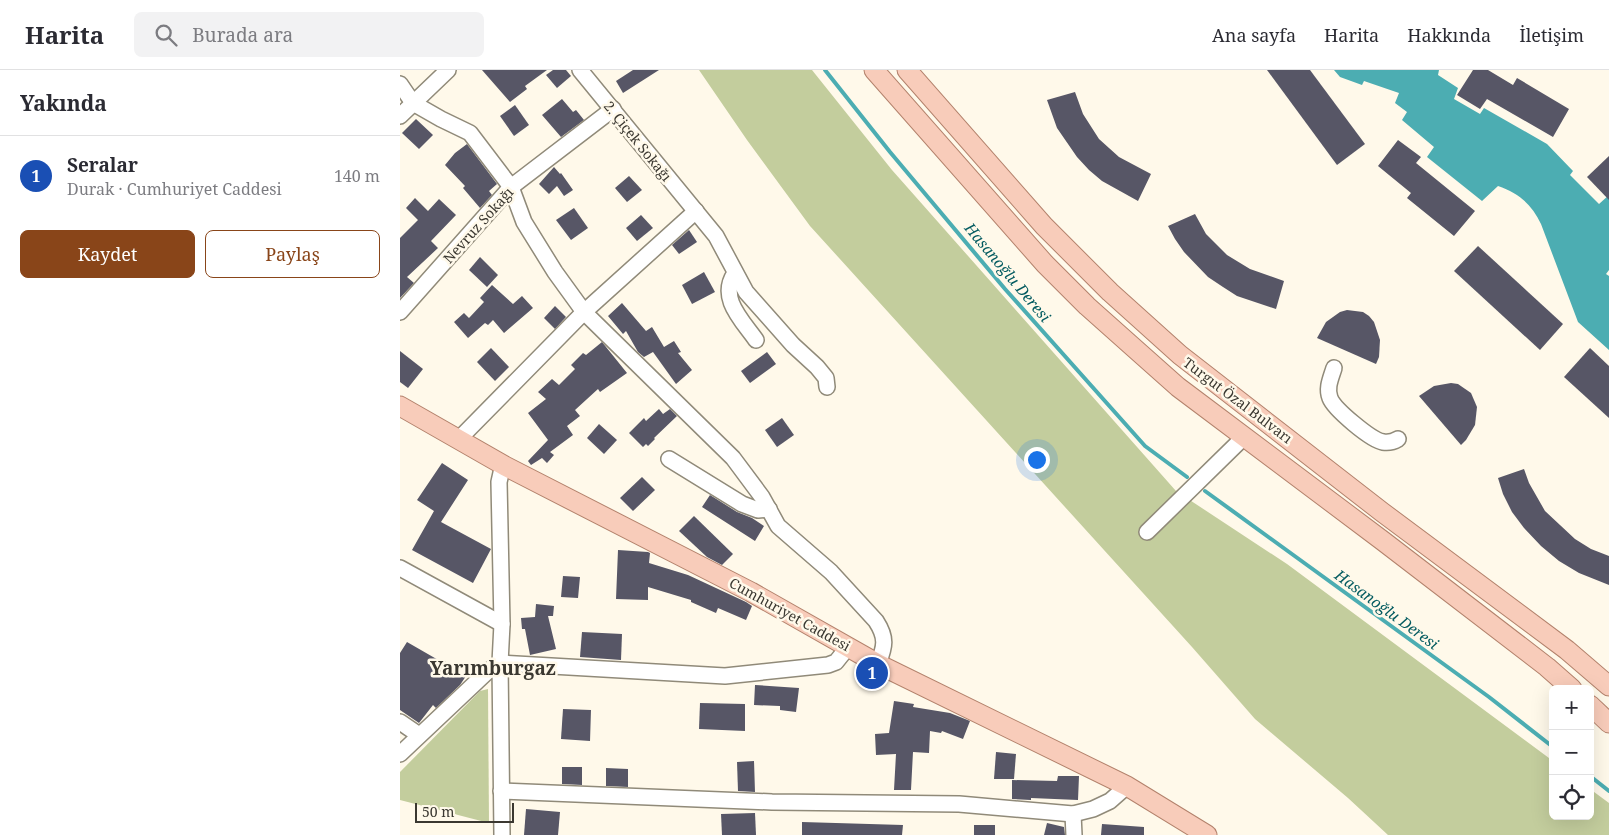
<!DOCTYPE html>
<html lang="tr">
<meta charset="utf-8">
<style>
body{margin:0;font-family:"Noto Serif",serif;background:#f2f2f3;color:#2b2b33}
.controls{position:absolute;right:15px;bottom:15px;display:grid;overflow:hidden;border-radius:8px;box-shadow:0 5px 20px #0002}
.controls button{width:45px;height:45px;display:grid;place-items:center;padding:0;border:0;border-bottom:1px solid #e1e1e2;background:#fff;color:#2b2b33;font:25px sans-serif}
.scale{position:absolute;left:15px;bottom:12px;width:99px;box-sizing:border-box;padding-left:5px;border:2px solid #3b3831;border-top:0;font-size:14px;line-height:18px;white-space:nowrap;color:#3b3831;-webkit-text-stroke:4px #fff9ea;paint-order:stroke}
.you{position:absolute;left:636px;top:389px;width:18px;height:18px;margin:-12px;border:4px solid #fff;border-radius:50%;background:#1a73e8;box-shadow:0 0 0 8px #1a73e833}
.badge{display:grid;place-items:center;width:32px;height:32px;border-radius:50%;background:#894519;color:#fff;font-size:16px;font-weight:700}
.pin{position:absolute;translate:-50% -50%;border:2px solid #fff;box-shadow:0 1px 5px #0006}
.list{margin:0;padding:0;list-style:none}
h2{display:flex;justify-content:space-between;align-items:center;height:65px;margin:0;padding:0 20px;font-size:21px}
h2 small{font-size:16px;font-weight:400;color:#7c7c81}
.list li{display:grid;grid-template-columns:32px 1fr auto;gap:15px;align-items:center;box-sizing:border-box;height:80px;padding:0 20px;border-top:1px solid #e1e1e2}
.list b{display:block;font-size:19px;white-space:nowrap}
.list p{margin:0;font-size:16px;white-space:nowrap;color:#7c7c81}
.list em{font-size:16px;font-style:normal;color:#7c7c81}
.actions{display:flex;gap:10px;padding:15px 20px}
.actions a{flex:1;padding:11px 0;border:1px solid #894519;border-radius:8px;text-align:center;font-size:18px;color:#894519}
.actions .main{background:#894519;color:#fff}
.icon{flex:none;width:28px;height:28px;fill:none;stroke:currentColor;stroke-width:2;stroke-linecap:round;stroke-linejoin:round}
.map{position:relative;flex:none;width:1209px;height:765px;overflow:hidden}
header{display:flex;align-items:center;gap:30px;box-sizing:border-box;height:70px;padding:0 25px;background:#fff;border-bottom:1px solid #e1e1e2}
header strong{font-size:24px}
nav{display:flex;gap:28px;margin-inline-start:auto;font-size:18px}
.search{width:350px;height:45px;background:#f2f2f3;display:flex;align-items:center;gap:12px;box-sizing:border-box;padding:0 18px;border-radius:8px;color:#7c7c81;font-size:19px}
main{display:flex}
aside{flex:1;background:#fff}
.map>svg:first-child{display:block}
.green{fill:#c3cd9d}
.water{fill:#4cadb2}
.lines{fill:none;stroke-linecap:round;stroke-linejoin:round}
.stream{stroke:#4cadb2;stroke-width:4}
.building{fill:#575666}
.minor-casing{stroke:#908a79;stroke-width:18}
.major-casing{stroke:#b3826c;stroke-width:21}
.minor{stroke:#fff;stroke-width:15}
.major{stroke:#f8ccba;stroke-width:19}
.labels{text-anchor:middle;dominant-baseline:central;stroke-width:5;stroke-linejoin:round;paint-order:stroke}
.street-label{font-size:14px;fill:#3b3831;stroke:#fff9ea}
.water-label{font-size:15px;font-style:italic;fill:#045b60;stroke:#fff9ea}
.district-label{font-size:19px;font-weight:bold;fill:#3b3831;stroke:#fff9ea}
</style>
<header>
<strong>Harita</strong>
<div class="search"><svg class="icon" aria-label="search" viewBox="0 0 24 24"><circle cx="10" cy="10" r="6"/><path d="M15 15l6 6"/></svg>Burada ara</div>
<nav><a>Ana sayfa</a><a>Harita</a><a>Hakkında</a><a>İletişim</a></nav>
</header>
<main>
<aside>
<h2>Yakında<small></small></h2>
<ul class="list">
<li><span class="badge" style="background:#1a4fb4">1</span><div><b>Seralar</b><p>Durak · Cumhuriyet Caddesi</p></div><em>140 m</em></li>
</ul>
<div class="actions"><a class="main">Kaydet</a><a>Paylaş</a></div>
</aside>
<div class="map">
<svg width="1209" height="765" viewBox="0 0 1209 765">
<rect width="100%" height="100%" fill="#fff9ea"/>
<!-- green -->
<g class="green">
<path d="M299 0H412L492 100 776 421 887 494 1153 691V746H1190V719L1209 733V765H988L948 728 855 649 792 577 410 156 347 70Z"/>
<path d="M88 619 89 753 0 730V702L80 621Z"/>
</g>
<!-- water -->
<path class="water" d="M934 0H1039L1038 5 1058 18 1054 29 1080 44 1084 38 1147 74 1173 101 1170 105 1199 134 1209 125V200L1206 204 1209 206V280L1178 252 1141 154C1132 135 1119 123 1098 116L1082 131 1027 87 1034 77 1002 50 1007 42 995 33 999 23 964 11 962 15 940 7Z"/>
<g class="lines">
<!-- stream -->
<g class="stream">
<path d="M425 0 490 82 605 219 745 376 787 407"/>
<path d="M805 421 1089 627 1153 677"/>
<path d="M1190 706 1209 721"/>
</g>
</g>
<!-- building -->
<g class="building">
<path d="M82 0H147L125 16 127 19 110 32Z"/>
<path d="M153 0H166L171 6 157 18 146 5Z"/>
<path d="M233 0H259L223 23 216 11Z"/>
<path d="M867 0H910L965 74 937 95Z"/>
<path d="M1073 0H1088L1113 15 1117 8 1169 39 1153 67 1087 29 1080 39 1057 25Z"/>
<path d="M675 22 683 44 699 69 719 87 751 104 738 131 702 111 689 100 677 87 657 58 647 30Z"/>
<path d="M162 29 173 42 176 40 184 50 161 67 142 45Z"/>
<path d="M115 35 129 55 114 66 100 46Z"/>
<path d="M16 49 33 65 19 79 2 63Z"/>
<path d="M998 70 1021 87 1016 93 1075 141 1054 166 1007 128 1011 123 978 96Z"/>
<path d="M67 74 97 114 89 121 92 125 80 138 63 118 65 116 45 95 55 83Z"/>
<path d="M1209 86V130L1187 107Z"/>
<path d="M154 97 160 104 161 103 173 120 164 126 157 116 149 124 139 114Z"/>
<path d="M229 106 242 120 227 132 215 118Z"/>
<path d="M15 128 28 141 39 129 56 145 31 171 38 178 7 207 14 213 0 228V168L18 150 6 138Z"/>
<path d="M174 138 188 158 171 170 156 150Z"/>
<path d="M795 144 806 164 827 185 850 199 884 211 876 239 837 226 823 217 808 207 784 182 775 169 768 156Z"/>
<path d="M241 145 253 158 237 171 226 158Z"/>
<path d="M289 160 297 172 279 184 272 175Z"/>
<path d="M1078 176 1163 254 1140 280 1054 201Z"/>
<path d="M80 187 98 205 87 217 69 200Z"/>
<path d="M304 202 315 222 292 234 282 215Z"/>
<path d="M92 215 113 234 122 226 133 238 104 263 93 250 88 255 85 253 68 268 54 252 64 243 69 248 84 232 80 228Z"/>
<path d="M222 233 246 261 252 257 264 277 274 271 281 282 278 283 292 300 276 314 253 282 244 287 238 282 226 261 223 264 208 246Z"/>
<path d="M155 236 166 247 155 259 144 248Z"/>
<path d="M947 240 963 242 969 246 974 252 980 270 979 287 976 294 917 268 926 252 940 242Z"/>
<path d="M202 272 227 303 200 322 198 319 175 340 180 346 167 356 173 365 150 382 154 385 147 393 142 388 131 395 128 391 148 370 128 343 146 329 138 322 152 309 159 315 175 299 171 295 183 283 186 285Z"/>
<path d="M91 278 109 297 95 311 77 292Z"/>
<path d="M1190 278 1209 296V348L1164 307Z"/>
<path d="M0 281 23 299 8 318 0 312Z"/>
<path d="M367 282 376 294 350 313 341 301Z"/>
<path d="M1051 313 1058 314 1071 323 1077 337 1075 355 1066 370 1061 375 1019 326 1034 316Z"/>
<path d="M259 339 263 344 270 339 277 346 254 368 255 369 248 376 246 374 243 377 229 363 244 348 246 351Z"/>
<path d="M382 348 394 365 377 377 365 360Z"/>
<path d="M199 354 217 370 204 384 187 368Z"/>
<path d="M42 393 68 410 41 452 91 479 73 513 12 480 34 441 17 430Z"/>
<path d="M1124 399 1129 413 1145 441 1175 469 1191 479 1209 486V515L1179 503 1159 491 1141 476 1124 458 1112 442 1103 424 1098 408Z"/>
<path d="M242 407 255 420 233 441 220 428Z"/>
<path d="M310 425 337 442 352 448 364 456 355 471 302 437Z"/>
<path d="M294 446 333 484 322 495 307 487 279 461Z"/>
<path d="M218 480 248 482 250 483 249 493 288 505 346 532 352 536 346 550 318 538 316 543 291 532V530L248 517V530L216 529Z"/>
<path d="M163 506 180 507 178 528 161 527Z"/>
<path d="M136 534 154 536 153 546H148L156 579 130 585 125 559H122L121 548 135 547Z"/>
<path d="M182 562 222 564 221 590 180 587Z"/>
<path d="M7 572 40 591 42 589 66 606 60 615 36 638 33 635 19 653 0 640V583Z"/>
<path d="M355 615 399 618 396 642 380 640V636L354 635Z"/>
<path d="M494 631 514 634 513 637 550 643 570 651 563 669 542 661 541 663 530 661 529 683 513 682 511 720H494L496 684 476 685 475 664 489 663Z"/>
<path d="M300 633 345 634V661L299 659Z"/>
<path d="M163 639 191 640 190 671 161 669Z"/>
<path d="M596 682 616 684 614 709H594Z"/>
<path d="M354 691 355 722 338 721 337 692Z"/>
<path d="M162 697H182V715L162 714Z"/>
<path d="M206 698 228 699V717L206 716Z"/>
<path d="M658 706H679L678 730 631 728V730L612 729V710L657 711Z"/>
<path d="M126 739 160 742 158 765H124Z"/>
<path d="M355 743 356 765H322L321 744Z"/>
<path d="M402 752 503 755 502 765H402Z"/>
<path d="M647 753 664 757 665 765H644Z"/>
<path d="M702 754 744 757V765H701Z"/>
<rect x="574" y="755" width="21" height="10"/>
</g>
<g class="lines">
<!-- minor casing -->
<g class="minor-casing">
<g id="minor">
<path d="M180 0 316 166 346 222 393 275 417 297 426 308 427 317"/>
<path d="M0 14 13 33 41 49 70 63 111 117 124 152 155 202 184 242 333 388 362 427 378 456 431 502 476 551C487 568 485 576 478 594"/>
<path d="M0 46 48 0"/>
<path d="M335 203C318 228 342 250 356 270"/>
<path d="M0 242 111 117 213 39"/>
<path d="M934 298C931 308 926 318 930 328 934 339 971 370 983 372 989 373 993 372 998 369"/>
<path d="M59 369 184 242 296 141"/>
<path d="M269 389 342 434 358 440 369 439"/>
<path d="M747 462 844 367"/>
<path d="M0 498 102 554"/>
<path d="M0 652 19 665"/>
<path d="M0 684 87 602 100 593 325 606 428 595 436 592 448 577"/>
<path d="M101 721 372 732 559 734 673 744 693 739 710 731 727 716"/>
<path d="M673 744 674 765"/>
<path d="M102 765 100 593 102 554 99 412 101 403 105 396"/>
</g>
</g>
<!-- major casing -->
<g class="major-casing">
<g id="major">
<path d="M474 0 645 194 687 236 733 277 778 317 983 471 1147 597 1172 619"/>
<path d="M507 0 644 156 710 222 780 285 982 442 1167 580 1209 616"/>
<path d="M0 336 105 396 351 522 478 594 727 716 807 765"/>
<path d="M1190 635 1209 653"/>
</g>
</g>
<!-- minor -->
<use href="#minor" class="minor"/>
<!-- major -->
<use href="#major" class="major"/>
</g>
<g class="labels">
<!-- street labels -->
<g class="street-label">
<text transform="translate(238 71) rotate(51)">2. Çiçek Sokağı</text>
<text transform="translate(78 155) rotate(-48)">Nevruz Sokağı</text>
<text transform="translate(838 330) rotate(37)">Turgut Özal Bulvarı</text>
<text transform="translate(390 544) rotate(29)">Cumhuriyet Caddesi</text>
</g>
<!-- water labels -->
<g class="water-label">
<text transform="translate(608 202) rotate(50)">Hasanoğlu Deresi</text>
<text transform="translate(987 539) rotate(36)">Hasanoğlu Deresi</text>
</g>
<!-- district labels -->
<g class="district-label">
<text x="93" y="598">Yarımburgaz</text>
</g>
</g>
</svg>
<div class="controls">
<button>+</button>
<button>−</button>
<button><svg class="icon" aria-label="locate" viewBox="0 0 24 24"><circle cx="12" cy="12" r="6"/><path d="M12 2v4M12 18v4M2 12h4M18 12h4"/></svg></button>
</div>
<div class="scale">50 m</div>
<div class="you"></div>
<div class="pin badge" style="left:472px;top:603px;background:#1a4fb4">1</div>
</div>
</main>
